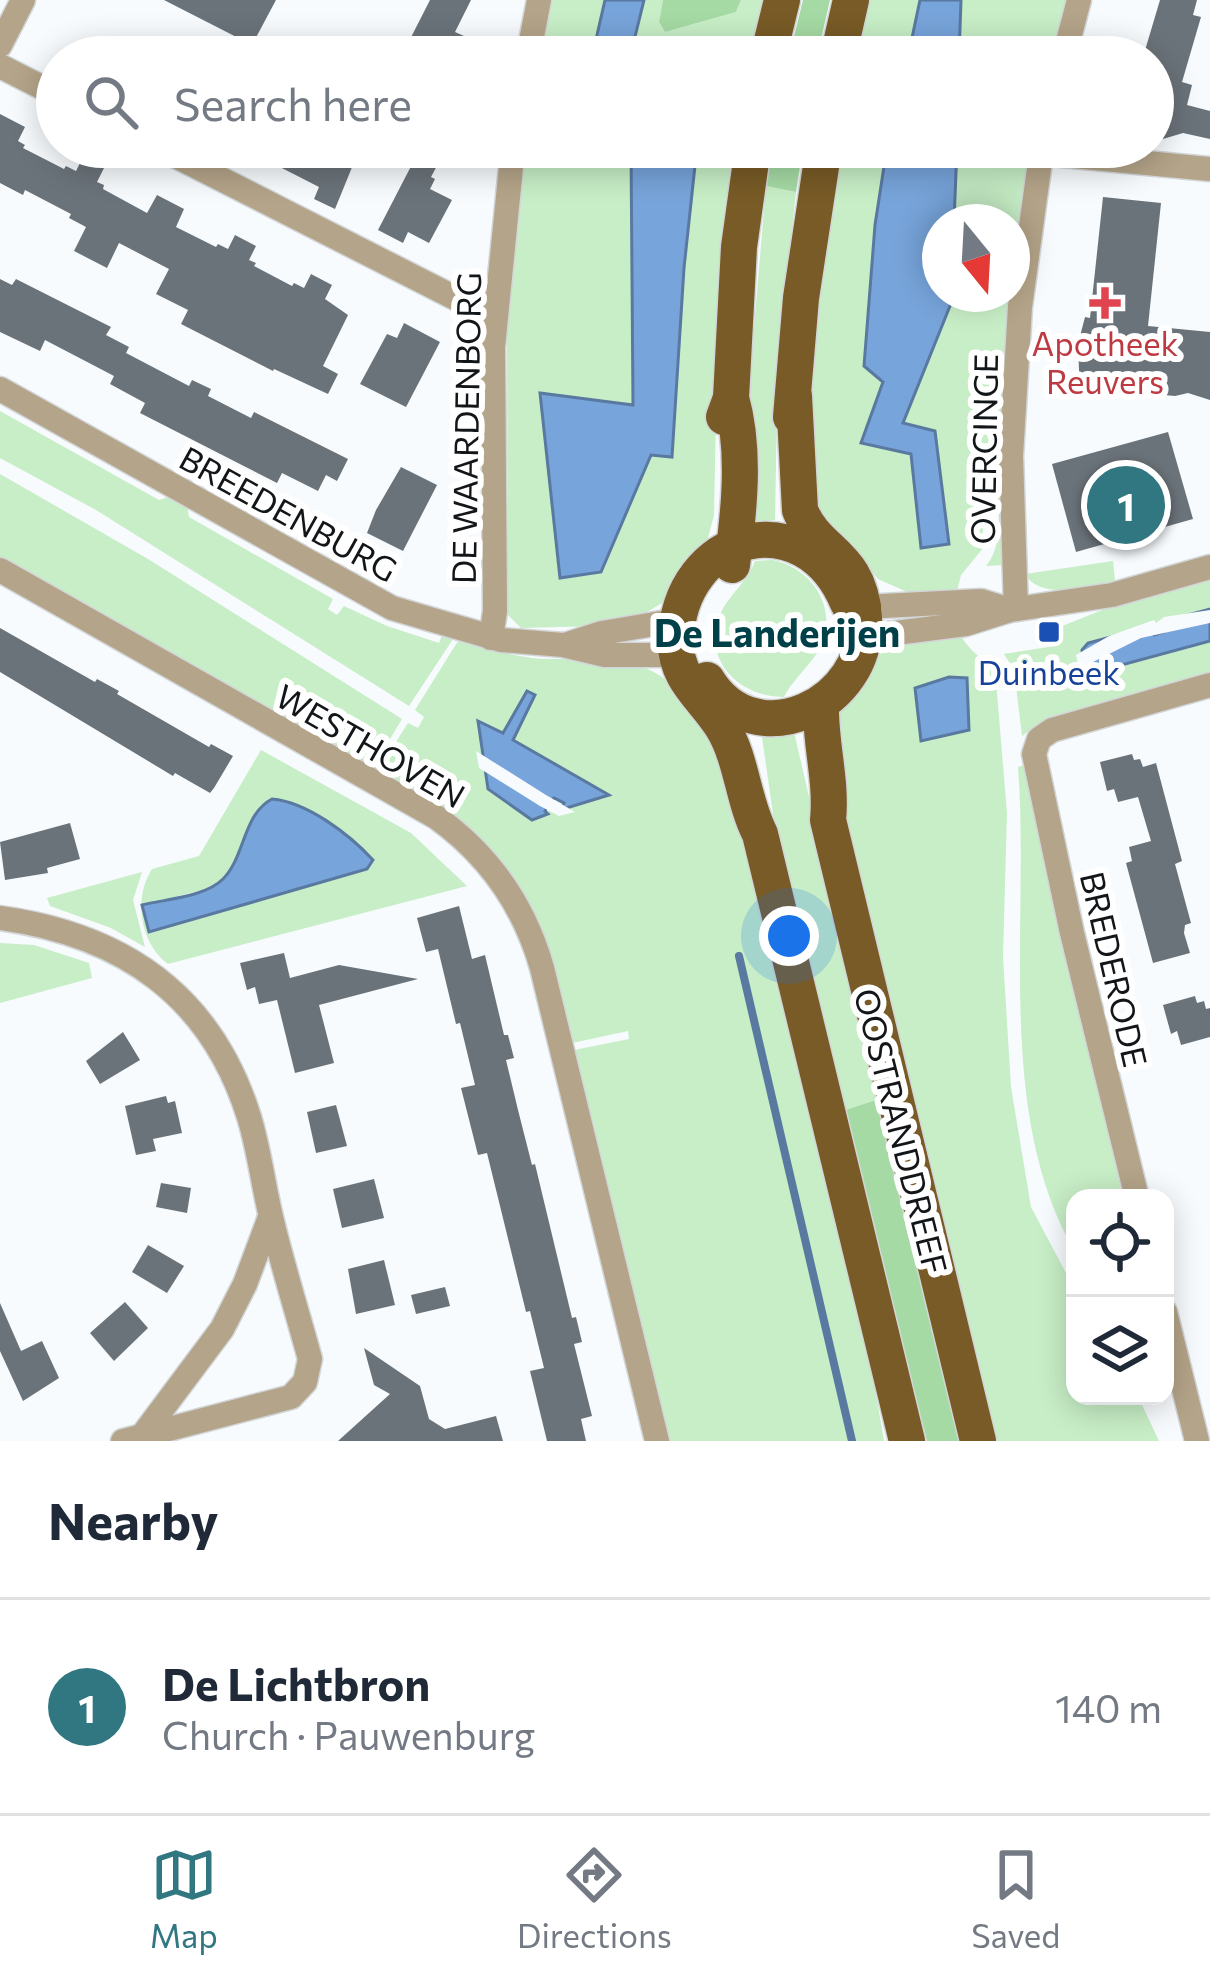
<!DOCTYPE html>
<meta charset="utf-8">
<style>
body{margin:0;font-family:Commissioner,sans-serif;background:#f6f6f7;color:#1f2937}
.controls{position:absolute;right:36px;bottom:36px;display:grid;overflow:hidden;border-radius:24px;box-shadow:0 6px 30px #0003}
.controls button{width:108px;height:108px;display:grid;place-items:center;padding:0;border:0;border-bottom:3px solid #e0e1e3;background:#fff;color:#1f2937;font:60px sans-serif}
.compass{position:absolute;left:922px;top:204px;width:108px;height:108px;border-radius:50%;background:#fff;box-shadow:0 6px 30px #0003;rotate:162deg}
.you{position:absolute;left:789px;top:936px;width:42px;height:42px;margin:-30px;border:9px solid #fff;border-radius:50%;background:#1a73e8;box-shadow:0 0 0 18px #1a73e833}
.badge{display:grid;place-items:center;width:78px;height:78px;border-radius:50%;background:#307782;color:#fff;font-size:39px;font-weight:700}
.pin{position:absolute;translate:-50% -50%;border:6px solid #fff;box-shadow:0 3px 12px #0006}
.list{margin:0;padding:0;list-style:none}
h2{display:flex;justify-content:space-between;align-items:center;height:156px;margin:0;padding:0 48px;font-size:51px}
h2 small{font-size:39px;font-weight:400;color:#747a83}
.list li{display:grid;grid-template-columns:78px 1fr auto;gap:36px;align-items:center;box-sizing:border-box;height:216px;padding:0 48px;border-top:3px solid #e0e1e3}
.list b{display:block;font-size:45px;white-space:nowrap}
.list p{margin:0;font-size:39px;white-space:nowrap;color:#747a83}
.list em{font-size:39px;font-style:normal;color:#747a83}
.icon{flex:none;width:66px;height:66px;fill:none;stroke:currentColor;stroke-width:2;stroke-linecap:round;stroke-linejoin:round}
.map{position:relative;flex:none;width:1210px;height:1441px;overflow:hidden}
.search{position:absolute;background:#fff;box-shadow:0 6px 30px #0003;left:36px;right:36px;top:36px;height:132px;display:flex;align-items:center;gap:30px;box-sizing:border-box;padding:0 42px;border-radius:66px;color:#747a83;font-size:45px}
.sheet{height:372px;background:#fff}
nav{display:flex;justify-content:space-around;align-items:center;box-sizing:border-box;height:168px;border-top:3px solid #e0e1e3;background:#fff;font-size:33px;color:#747a83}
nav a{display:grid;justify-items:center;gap:6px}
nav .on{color:#307782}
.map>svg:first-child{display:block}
.green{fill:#c7eec6;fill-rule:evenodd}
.forest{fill:#a5daa4}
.water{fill:#77a4da;stroke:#5979a0;stroke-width:3}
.pier{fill:#f7fbfe}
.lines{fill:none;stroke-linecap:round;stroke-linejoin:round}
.stream{stroke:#5979a0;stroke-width:8}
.building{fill:#6b737a}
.street-casing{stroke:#d3d6d9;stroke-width:27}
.primary-casing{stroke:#d3d6d9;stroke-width:39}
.street{stroke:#b4a489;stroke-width:24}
.primary{stroke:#785b26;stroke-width:36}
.health-dot{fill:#e0444e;stroke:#fff;stroke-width:4.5}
.transit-dot{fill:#1a4fb4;stroke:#fff;stroke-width:4.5}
.labels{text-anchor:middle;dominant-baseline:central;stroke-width:12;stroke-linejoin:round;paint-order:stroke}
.health-label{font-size:33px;fill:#be3a42;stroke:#fff}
.street-label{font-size:33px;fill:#131619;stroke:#fff}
.transit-label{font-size:33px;fill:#164399;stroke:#fff}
.quarter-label{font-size:39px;font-weight:bold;fill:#004049;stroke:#fff}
</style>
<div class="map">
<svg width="1210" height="1441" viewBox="0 0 1210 1441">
<rect width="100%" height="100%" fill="#f7fbfe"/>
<!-- green -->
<g class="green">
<path d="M550 0H605L592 57H540Z"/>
<path d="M644 0H663L659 22 665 32 736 12 741 0H769L756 57H711L714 37 668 57H630Z"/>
<path d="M864 0H920L908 57H852Z"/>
<path d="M961 0H1070L1054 57H959Z"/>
<path d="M524 147H631L632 405 541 394 601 571 651 455 672 456 684 268 697 147H740L716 416 714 515 706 546 667 600 637 618 601 626 521 628 508 615 507 322Z"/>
<path d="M836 147H887L875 225 883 381 911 454 921 547 948 544 903 424 952 294H1012V222H954L957 147H1032L1004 565 986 566C1008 541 996 486 991 455L978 466 984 547 961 575 957 591 914 595 878 579 818 509 812 469 813 383 822 235Z"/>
<path d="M766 186 796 192 778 355 775 520 749 524V387Z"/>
<path d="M0 411 159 500 171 496 187 505 189 517 333 599 328 609 337 615 344 606 387 626 439 643 442 635 453 639 409 706 96 510 0 458Z"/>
<path d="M0 474 148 559 402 719 372 769 0 558Z"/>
<path d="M773 560C809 568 836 602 823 641 816 661 794 677 784 697 741 697 703 663 719 617 727 596 747 583 755 561Z"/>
<path d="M1113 561 1115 581C1088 587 1041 601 1025 574Z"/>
<path d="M1210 579V609L1163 622 1165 632 1154 635 1151 626 1089 672 1210 641V676L1039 724 1022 736 1014 670 1004 654 1055 646 1053 630 1057 628 1115 605Z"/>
<path d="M961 636C971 654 990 661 996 681L1007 813 1003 957 1011 1087 1031 1207 1075 1290V1396H1138L1159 1441H990L843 807 839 710 865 669 877 656 901 642Z"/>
<path d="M458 641C482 649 506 654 532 658 572 662 628 652 662 677 688 696 706 734 725 760L862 1313 884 1441H668L574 1050 629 1039 628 1031 572 1043C551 962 534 879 464 824 438 803 406 788 377 772L408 723 418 728 424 717 415 710ZM535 695 513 739 607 796 564 804 554 797 547 814 531 820 479 722 503 733Z"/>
<path d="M794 732 879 1099 842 1111 775 828 762 737 764 734Z"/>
<path d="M261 750 411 833 467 886 168 964C140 943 133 898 152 869L199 856ZM314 816 373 859 367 869 149 931 143 905 206 889 223 879 238 853Z"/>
<path d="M1027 764 1036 823 1123 1198H1075V1252C994 1113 1030 922 1018 767Z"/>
<path d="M142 872 133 900 145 947 111 928 50 906 47 898Z"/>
<path d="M0 943 34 945 89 963 92 978 0 1003Z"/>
</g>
<!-- forest -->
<g class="forest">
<path d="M663 0H741L736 12 665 32 659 22Z"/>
<path d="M803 0H830L817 57H789Z"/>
<path d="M770 147H803L796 192 766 186Z"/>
<path d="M879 1099 960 1441H927L842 1111Z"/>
</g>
<!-- water -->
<g class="water">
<path d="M605 0H644L630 57H592Z"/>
<path d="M920 0H961L959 57H908Z"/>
<path d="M631 147H697L684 268 672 457 651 455 601 572 560 578 540 393 633 405Z"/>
<path d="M887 147H957L954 222H940V294H952V301L903 423 935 431 949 544 921 548 911 454 861 443 883 382 864 366 875 225Z"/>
<path d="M1210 609V641L1096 672 1084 666 1082 650 1088 643 1151 626 1154 635 1164 632 1162 622Z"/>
<path d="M949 677 967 678 969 730 921 741 915 688Z"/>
<path d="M527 691 535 695 513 740 609 795 560 810 564 803 554 798 545 811 548 814 532 820 488 789 478 721 503 733Z"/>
<path d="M272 799C307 802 349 834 373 860L367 869 149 932 142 905C166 899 205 897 223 879 245 857 243 814 272 799Z"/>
</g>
<!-- pier -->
<g class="pier">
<path d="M1210 610V623L1141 638 1079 669 1076 655 1109 636 1154 620 1156 623 1164 617Z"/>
<path d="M476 751 546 795 575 812 559 816 540 806 479 768Z"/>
</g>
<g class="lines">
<!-- stream -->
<path class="stream" d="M739 956 852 1441"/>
</g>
<!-- building -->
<g class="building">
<path d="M164 0H276L252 45Z"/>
<path d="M430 0H471L455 32 464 36 453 57H401Z"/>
<path d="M1160 0H1197L1193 15 1201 17 1182 82 1192 85 1187 105 1210 111V139L1183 133 1153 142V57H1143Z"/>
<path d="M0 114 25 127 18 141 25 145 23 148 64 169 66 166 76 171 83 157 104 168 97 182 104 185 103 189 147 213 157 195 184 209 176 227 216 247 218 244 228 249 235 235 256 246 249 260 256 263 254 266 292 286 294 283 304 288 311 274 332 285 325 299 348 315 323 366 338 374 328 394 274 369 273 371 181 324 188 310 156 294 169 269 119 243 107 268 74 251 86 227 69 218 71 214 25 190 23 195 0 183Z"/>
<path d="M285 147H340L357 155 335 209 314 199 319 187 276 165Z"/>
<path d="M421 147H447L431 177 435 179 430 189 452 200 429 243 408 232 403 243 378 230Z"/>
<path d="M1103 197 1161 203 1148 326 1210 332V400L1188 393 1175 396 1131 392 1080 395 1078 344 1085 317 1090 318Z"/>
<path d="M0 279 12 285 16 279 111 327 106 335 129 347 126 353 189 386 192 380 211 389 208 396 251 418 254 412 348 459 337 481 326 475 318 491 282 473 277 483 140 413 145 403 110 384 114 376 45 340 40 351 0 332Z"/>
<path d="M404 323 440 342 406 407 360 384 387 334 397 338Z"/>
<path d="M1168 432 1193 519 1076 552 1052 464Z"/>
<path d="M401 467 437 485 403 551 367 533 376 510Z"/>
<path d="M0 628 95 682 97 679 119 691 117 694 209 747 211 744 233 756 214 788 210 793 175 773 173 776 0 672Z"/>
<path d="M1132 754 1134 760 1140 759 1143 767 1156 763 1182 861 1175 864 1191 923 1185 925 1184 933 1190 953 1153 963 1126 863 1132 861 1129 847 1151 841 1138 797 1118 802 1114 789 1107 791 1100 762Z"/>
<path d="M70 823 80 859 47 868 48 873 5 880 0 842Z"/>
<path d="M459 906 472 959 485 955 504 1035H508L514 1058 506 1060 518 1110 532 1165 535 1164 572 1318 576 1317 582 1342 574 1344 592 1416 581 1419 586 1441H547L530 1371 544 1368 530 1311 526 1312 487 1153 478 1155 461 1088 475 1085 460 1023 456 1024 438 949 426 952 417 918Z"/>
<path d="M284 953 290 978 339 965 418 979 319 1005 334 1063 295 1073 277 1000 259 1004 255 987 247 990 240 963Z"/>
<path d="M1195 996 1197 1003 1204 1001 1206 1009 1210 1008V1037L1181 1045 1177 1031 1171 1034 1163 1005Z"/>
<path d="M123 1032 140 1060 100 1084 86 1061Z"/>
<path d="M166 1096 168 1103 175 1101 182 1133 153 1139 156 1151 136 1155 125 1106Z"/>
<path d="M336 1105 347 1146 316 1153 307 1112Z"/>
<path d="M374 1179 384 1218 342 1228 333 1189Z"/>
<path d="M161 1183 191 1188 187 1213 156 1207Z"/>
<path d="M148 1245 184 1266 167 1293 132 1272Z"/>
<path d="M384 1260 395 1305 356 1314 348 1269Z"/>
<path d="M445 1287 450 1306 416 1314 411 1295Z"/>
<path d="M125 1302 148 1328 114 1361 90 1333Z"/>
<path d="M0 1303 21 1351 42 1341 59 1378 23 1401 0 1351Z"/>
<path d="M364 1348 420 1386 429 1419 445 1429 496 1416 503 1441H338L390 1394 374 1385Z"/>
</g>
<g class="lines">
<!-- street casing -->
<g class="street-casing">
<g id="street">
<path d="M0 45 23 0"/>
<path d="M528 57 539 0"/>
<path d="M1064 57 1079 0"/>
<path d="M0 66 57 95"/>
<path d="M158 147 465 303 495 305"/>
<path d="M1041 153 1210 169"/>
<path d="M0 389 392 608 501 640 563 645 605 655H676"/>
<path d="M0 570 436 817C489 855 524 905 542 968L657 1441"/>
<path d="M863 607 981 601 1010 610"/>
<path d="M1016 609 1011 456 1020 307 1042 147"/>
<path d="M864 637 966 624 1010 610 1112 595 1210 567"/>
<path d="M491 638 495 611 493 347 513 147"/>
<path d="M565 645 602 633 678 620"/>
<path d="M0 918C123 935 211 995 249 1117 259 1149 263 1184 271 1217 282 1264 297 1311 310 1359L305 1382 291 1397 123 1441"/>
<path d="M1137 1198 1072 933 1034 754 1039 739 1052 730 1210 685"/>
<path d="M1165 1312 1197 1441"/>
<path d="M142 1436 222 1329 245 1284 270 1217"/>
</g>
</g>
<!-- primary casing -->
<g class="primary-casing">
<g id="primary">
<path d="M768 57 782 0"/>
<path d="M838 57 851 0"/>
<path d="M731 398C746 450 739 512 732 565"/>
<path d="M724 417 731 398 739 247 753 147"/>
<path d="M791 417 801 298 824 147"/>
<path d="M863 607 848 603C805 498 678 533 676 641 675 680 705 698 723 728 742 760 743 801 760 834L907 1441"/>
<path d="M707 680C755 759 870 704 864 618 860 552 817 554 800 510L794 396"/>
<path d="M821 705C820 743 832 781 828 820L978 1441"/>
</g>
</g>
<!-- street -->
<use href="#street" class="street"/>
<!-- primary -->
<use href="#primary" class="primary"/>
</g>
<!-- markers -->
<path class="health-dot" d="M1099 285h12v12h12v12h-12v12h-12v-12h-12v-12h12z"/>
<rect class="transit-dot" x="1037" y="620" width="24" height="24" rx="6"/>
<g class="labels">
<!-- health labels -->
<g class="health-label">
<text x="1105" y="342">Apotheek<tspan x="1105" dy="38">Reuvers</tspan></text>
</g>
<!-- street labels -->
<g class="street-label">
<text transform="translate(465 428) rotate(-89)">DE WAARDENBORG</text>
<text transform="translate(983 449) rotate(-89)">OVERCINGE</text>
<text transform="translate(289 513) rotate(29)">BREEDENBURG</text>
<text transform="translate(371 745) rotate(30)">WESTHOVEN</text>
<text transform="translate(1115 969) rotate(77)">BREDERODE</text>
<text transform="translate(902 1131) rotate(76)">OOSTRANDDREEF</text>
</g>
<!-- transit labels -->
<g class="transit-label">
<text x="1049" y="671">Duinbeek</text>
</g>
<!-- quarter labels -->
<g class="quarter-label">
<text x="777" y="631">De Landerijen</text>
</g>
</g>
</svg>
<div class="controls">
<button><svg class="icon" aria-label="locate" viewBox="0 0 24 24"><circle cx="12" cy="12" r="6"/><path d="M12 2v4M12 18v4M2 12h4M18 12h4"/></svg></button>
<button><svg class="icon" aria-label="layers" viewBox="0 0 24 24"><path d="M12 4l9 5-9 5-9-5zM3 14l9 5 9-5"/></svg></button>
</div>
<svg class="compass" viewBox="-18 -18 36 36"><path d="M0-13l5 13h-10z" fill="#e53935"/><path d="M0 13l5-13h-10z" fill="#747a83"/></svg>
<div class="you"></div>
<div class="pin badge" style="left:1126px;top:505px">1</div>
<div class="search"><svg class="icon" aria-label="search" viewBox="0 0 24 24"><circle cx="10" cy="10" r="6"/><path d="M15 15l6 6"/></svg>Search here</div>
</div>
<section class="sheet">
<h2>Nearby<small></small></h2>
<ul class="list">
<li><span class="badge">1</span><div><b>De Lichtbron</b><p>Church · Pauwenburg</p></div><em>140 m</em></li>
</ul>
</section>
<nav>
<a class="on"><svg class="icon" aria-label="map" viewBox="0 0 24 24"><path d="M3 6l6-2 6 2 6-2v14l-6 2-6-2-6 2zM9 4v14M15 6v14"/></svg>Map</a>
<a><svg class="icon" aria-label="directions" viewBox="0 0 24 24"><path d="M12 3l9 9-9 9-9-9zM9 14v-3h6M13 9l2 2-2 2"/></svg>Directions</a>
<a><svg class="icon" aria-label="saved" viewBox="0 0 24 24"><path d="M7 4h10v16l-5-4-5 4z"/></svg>Saved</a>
</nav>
